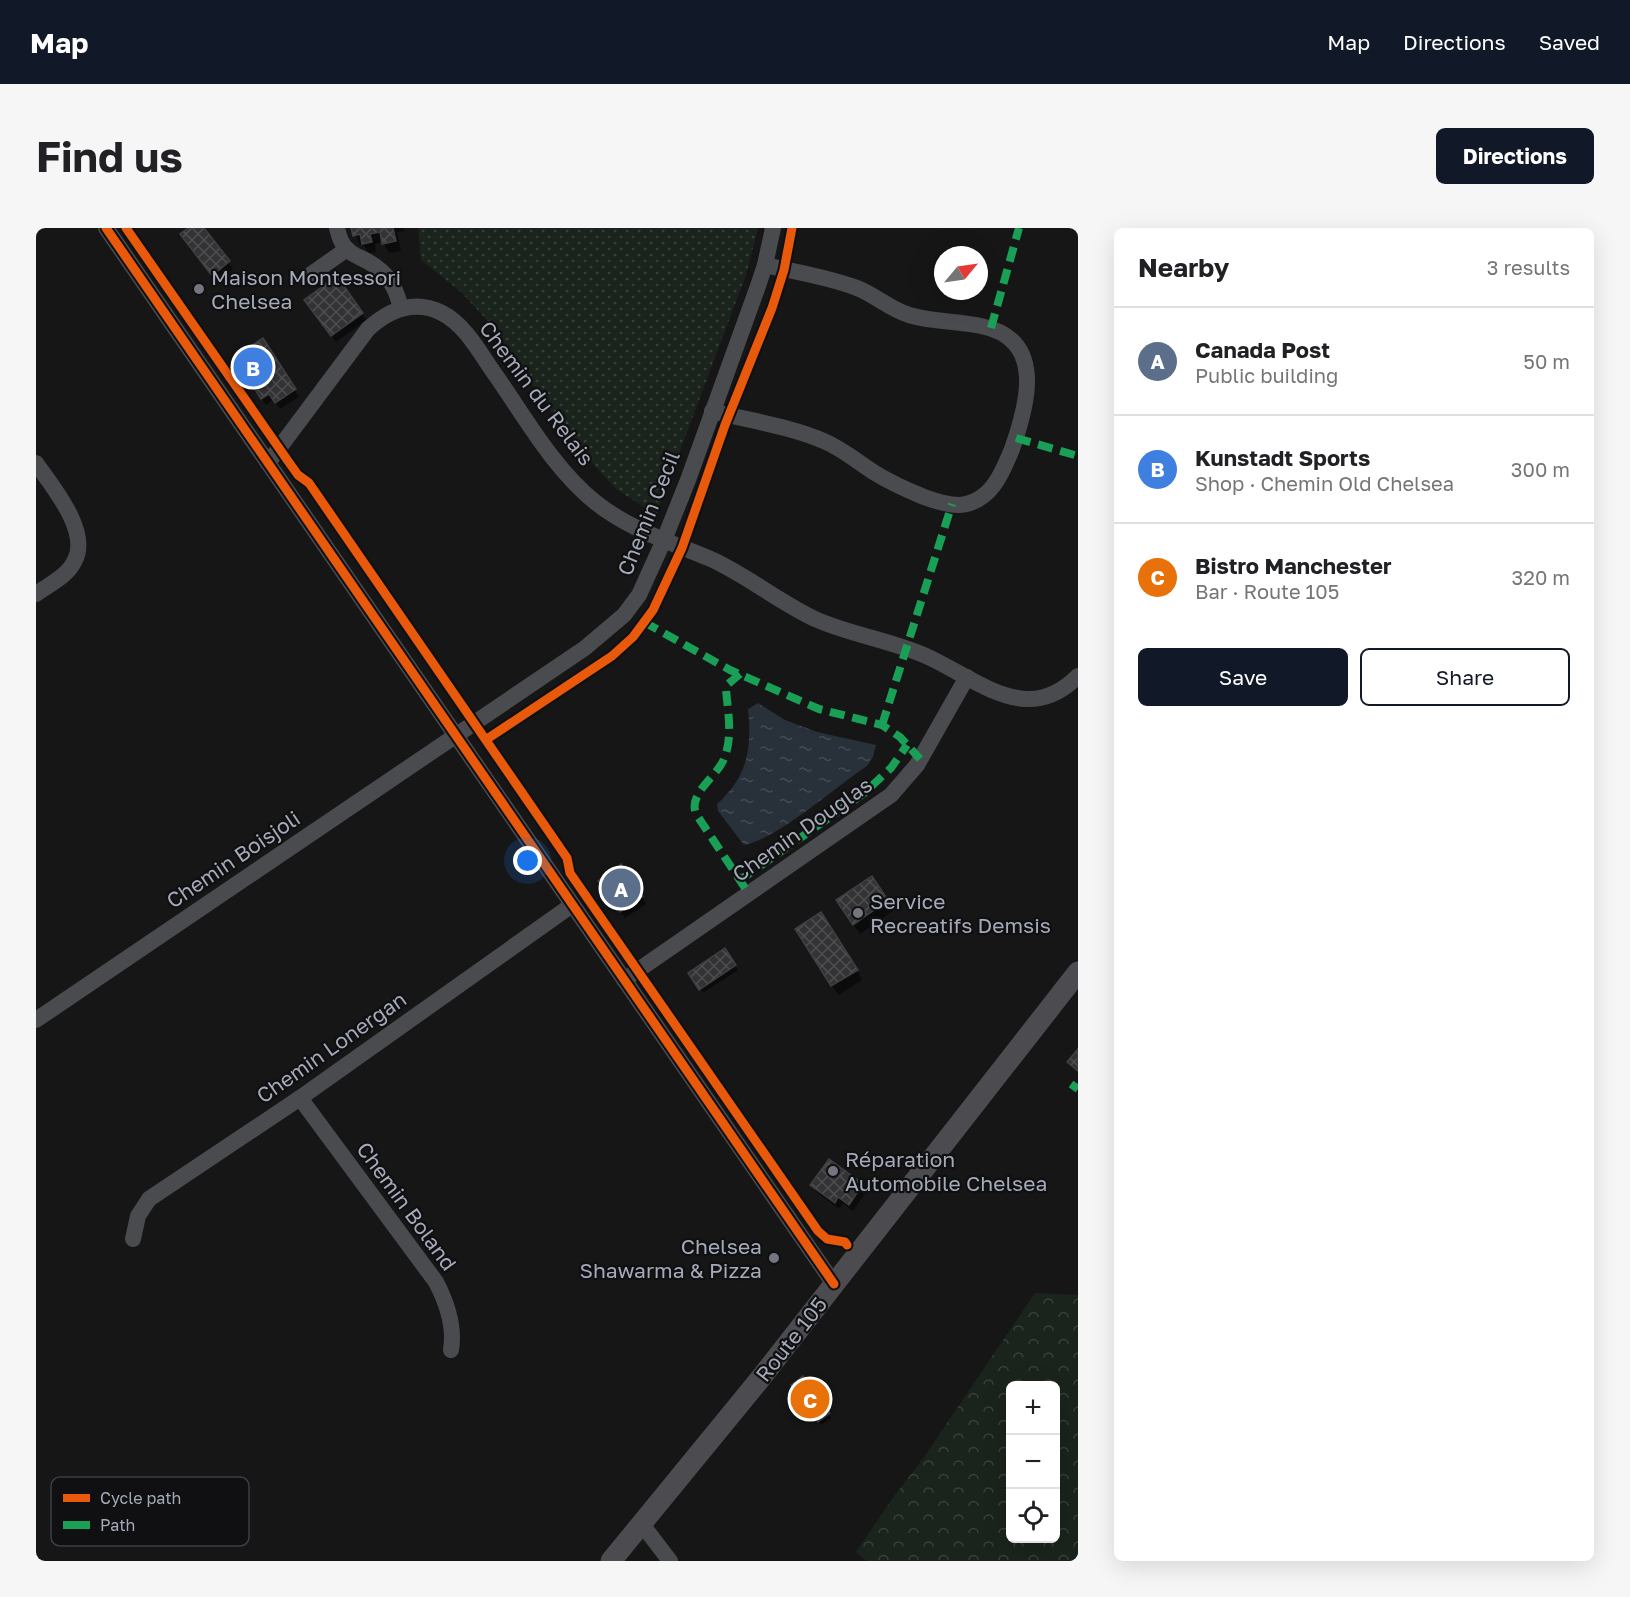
<!DOCTYPE html>
<meta charset="utf-8">
<style>
body{margin:0;font-family:"Golos Text",sans-serif;background:#f6f6f6;color:#202124}
.controls{position:absolute;right:18px;bottom:18px;display:grid;overflow:hidden;border-radius:9px;box-shadow:0 6px 24px #0002}
.controls button{width:54px;height:54px;display:grid;place-items:center;padding:0;border:0;border-bottom:2px solid #e0e0e0;background:#fff;color:#202124;font:30px sans-serif}
.compass{position:absolute;left:898px;top:18px;width:54px;height:54px;border-radius:50%;background:#fff;box-shadow:0 6px 24px #0002;rotate:61deg}
.you{position:absolute;left:492px;top:633px;width:21px;height:21px;margin:-15px;border:4px solid #fff;border-radius:50%;background:#1a73e8;box-shadow:0 0 0 9px #1a73e833}
.badge{display:grid;place-items:center;width:39px;height:39px;border-radius:50%;background:#111827;color:#fff;font-size:20px;font-weight:700}
.pin{position:absolute;translate:-50% -50%;border:3px solid #fff;box-shadow:0 2px 6px #0006}
.list{margin:0;padding:0;list-style:none}
h2{display:flex;justify-content:space-between;align-items:center;height:78px;margin:0;padding:0 24px;font-size:26px}
h2 small{font-size:20px;font-weight:400;color:#757577}
.list li{display:grid;grid-template-columns:39px 1fr auto;gap:18px;align-items:center;box-sizing:border-box;height:108px;padding:0 24px;border-top:2px solid #e0e0e0}
.list b{display:block;font-size:22px;white-space:nowrap}
.list p{margin:0;font-size:20px;white-space:nowrap;color:#757577}
.list em{font-size:20px;font-style:normal;color:#757577}
.actions{display:flex;gap:12px;padding:18px 24px}
.actions a{flex:1;padding:14px 0;border:2px solid #111827;border-radius:9px;text-align:center;font-size:21px;color:#111827}
.actions .main{background:#111827;color:#fff}
.icon{flex:none;width:33px;height:33px;fill:none;stroke:currentColor;stroke-width:2;stroke-linecap:round;stroke-linejoin:round}
.map{position:relative;flex:none;width:1042px;height:1333px;overflow:hidden;border-radius:9px}
header{display:flex;align-items:center;gap:36px;box-sizing:border-box;height:84px;padding:0 30px;background:#111827;color:#fff}
header strong{font-size:28px}
nav{display:flex;gap:33px;margin-inline-start:auto;font-size:21px}
.intro{display:flex;align-items:center;justify-content:space-between;box-sizing:border-box;height:144px;padding:0 36px}
h1{margin:0;font-size:42px}
.button{padding:15px 27px;border-radius:9px;background:#111827;color:#fff;font-size:21px;font-weight:700}
main{display:flex;gap:36px;padding:0 36px}
aside{flex:1;background:#fff;border-radius:9px;box-shadow:0 6px 24px #0002}
.map>svg:first-child{display:block}
.forest{fill:url(#forest-crowns);fill-rule:evenodd}
.park{fill:url(#park-dots)}
.water{fill:url(#water-ripples)}
.shadow{fill:#0007}
.building{fill:url(#building-cross-hatch);stroke:#3e3f42;stroke-width:1.5}
.lines{fill:none;stroke-linecap:round;stroke-linejoin:round}
.minor{stroke:#494b4f;stroke-width:16}
.major{stroke:#4c4c50;stroke-width:21}
.quiet{stroke:#1a9f57;stroke-width:8;stroke-dasharray:15 8;stroke-linecap:butt}
.cycleway-casing{stroke:#101012;stroke-width:13}
.cycleway{stroke:#e8590c;stroke-width:9}
.poi-dot{fill:#73767f;stroke:#101012;stroke-width:2}
.labels{text-anchor:middle;dominant-baseline:central;stroke-width:4.5;stroke-linejoin:round;paint-order:stroke}
.poi-label{font-size:21px;fill:#a5aab8;stroke:#101012;text-anchor:start}
.street-label{font-size:21px;fill:#a5aab8;stroke:#101012}
.key{fill:#101012;stroke:#3d3e44;stroke-width:1.5}
.key-label{font-size:16px;fill:#a5aab8}
</style>
<header>
<strong>Map</strong>
<nav><a>Map</a><a>Directions</a><a>Saved</a></nav>
</header>
<div class="intro"><h1>Find us</h1><a class="button">Directions</a></div>
<main>
<div class="map">
<svg width="1042" height="1333" viewBox="0 0 1042 1333">
<defs>
<pattern id="forest-crowns" width="20" height="18" patternUnits="userSpaceOnUse" patternTransform="scale(1.5)"><rect width="20" height="18" fill="#1b231d"/><path d="M2 6a3 3 0 1 1 6 0M12 15a3 3 0 1 1 6 0" fill="none" stroke="#39403c"/></pattern>
<pattern id="park-dots" width="8" height="8" patternUnits="userSpaceOnUse" patternTransform="scale(1.5)"><rect width="8" height="8" fill="#1b231d"/><path d="M2 2h.1M6 6h.1" fill="none" stroke="#39403c" stroke-width="1.8" stroke-linecap="round"/></pattern>
<pattern id="water-ripples" width="26" height="14" patternUnits="userSpaceOnUse" patternTransform="scale(1.5)"><rect width="26" height="14" fill="#283039"/><path d="M2 4q2-2 4 0t4 0M15 11q2-2 4 0t4 0" fill="none" stroke="#444b54"/></pattern>
<pattern id="building-cross-hatch" width="8" height="8" patternUnits="userSpaceOnUse" patternTransform="scale(1.5)"><rect width="8" height="8" fill="#333335"/><path d="M0 0l8 8M0 8l8-8" fill="none" stroke="#4e4e50"/></pattern>
</defs>
<rect width="100%" height="100%" fill="#161616"/>
<!-- forest -->
<path class="forest" d="M999 1065 1042 1067V1333H831L820 1324 856 1271 888 1229ZM975 1158H1020V1310H975Z"/>
<!-- park -->
<path class="park" d="M382 0H722L710 47 620 287 580 261 536 213 450 91 424 63 385 32Z"/>
<!-- water -->
<path class="water" d="M722 475 749 492 781 504 840 517 837 529 831 538C802 557 740 612 708 617L682 583 681 576C712 548 716 520 712 481Z"/>
<!-- shadow -->
<g class="shadow">
<path d="M155 0H167L197 41 181 54 150 14Z"/>
<path d="M317 0H368V3L361 4 365 23 353 25 347 14 339 16 340 24 332 25 327 16 324 17Z"/>
<path d="M274 79 326 86 330 92 300 114Z"/>
<path d="M226 112 263 169 244 181 238 172 230 177 204 136Z"/>
<path d="M585 638 610 676 589 690 568 660Z"/>
<path d="M835 650 857 683 824 706 807 682Z"/>
<path d="M766 711 821 742 826 752 802 767Z"/>
<path d="M689 722 702 742 667 765 654 745Z"/>
<path d="M776 957H826L830 964 817 983 807 975 803 981 780 964Z"/>
<path d="M759 1162 792 1186 795 1190 785 1197Z"/>
</g>
<!-- building -->
<g class="building">
<path d="M152 0H168L194 33 176 48 144 6Z"/>
<path d="M315 0H357L360 13 346 16 344 4 334 6 336 14 326 16 324 6 317 8Z"/>
<path d="M301 48 327 85 295 108 268 72Z"/>
<path d="M227 110 260 161 239 175 233 166 225 171 198 129Z"/>
<path d="M585 636 607 668 584 684 562 653Z"/>
<path d="M836 648 852 672 817 697 800 672Z"/>
<path d="M785 684 822 742 795 758 759 701Z"/>
<path d="M689 720 700 737 663 762 652 745Z"/>
<path d="M1042 821V843L1031 834Z"/>
<path d="M793 931 827 956 813 977 802 969 799 975 774 957Z"/>
<path d="M767 1148 794 1185 782 1194 755 1157Z"/>
</g>
<g class="lines">
<!-- minor -->
<g class="minor">
<path d="M70 0 798 1056"/>
<path d="M301 0C308 33 325 24 344 42 356 52 361 65 365 80"/>
<path d="M274 47 311 21"/>
<path d="M676 183C714 193 754 198 790 214 808 222 823 235 839 245 855 255 871 262 888 269 899 273 911 277 923 277 954 275 966 246 976 221 992 176 1010 111 945 98 921 93 896 94 873 87 854 81 839 67 821 60 792 49 759 44 729 37"/>
<path d="M0 235C16 258 54 303 39 332 32 348 14 356 0 366"/>
<path d="M232 235 332 101C353 82 378 71 406 85 428 96 443 123 456 142 488 187 516 239 559 274 594 302 637 315 677 332 713 349 743 374 779 391 815 407 854 412 890 428 922 442 955 469 990 471 1011 472 1028 462 1042 448"/>
<path d="M588 752 855 567 881 537 931 449"/>
<path d="M0 792 549 420 588 387 603 367 628 312 652 252 722 58 729 37 737 0"/>
<path d="M264 870 400 1054C411 1075 419 1098 415 1122"/>
<path d="M97 1011 102 988 113 971 264 870 536 677"/>
<path d="M605 1295 634 1333"/>
</g>
<!-- major -->
<path class="major" d="M575 1333 724 1151 1042 744"/>
<!-- quiet -->
<g class="quiet">
<path d="M955 100 983 0"/>
<path d="M980 210 1042 228"/>
<path d="M608 394 694 442 783 481 846 497 864 509 884 531"/>
<path d="M704 446 692 456 690 461C692 485 697 509 688 531 680 550 652 565 660 586L713 666"/>
<path d="M846 497 916 276"/>
<path d="M704 652 827 566 855 540 871 517"/>
<path d="M1035 856 1042 861"/>
</g>
<!-- cycleway casing -->
<g class="cycleway-casing">
<g id="cycleway">
<path d="M70 0 798 1056"/>
<path d="M90 0 252 233 262 247 273 255C358 380 446 505 531 630L534 645 782 1003 791 1011 809 1014 811 1017"/>
<path d="M451 511 576 428 597 409 617 382 646 320 689 197 736 80 748 42 756 0"/>
</g>
</g>
<!-- cycleway -->
<use href="#cycleway" class="cycleway"/>
</g>
<!-- markers -->
<g class="poi-dot">
<circle cx="163" cy="61" r="6"/>
<circle cx="822" cy="685" r="6"/>
<circle cx="797" cy="943" r="6"/>
<circle cx="738" cy="1030" r="6"/>
</g>
<g class="labels">
<!-- poi labels -->
<g class="poi-label">
<text x="175" y="49">Maison Montessori<tspan x="175" dy="24">Chelsea</tspan></text>
<text x="834" y="673">Service<tspan x="834" dy="24">Recreatifs Demsis</tspan></text>
<text x="809" y="931">Réparation<tspan x="809" dy="24">Automobile Chelsea</tspan></text>
<text x="726" y="1018" text-anchor="end">Chelsea<tspan x="726" dy="24">Shawarma &amp; Pizza</tspan></text>
</g>
<!-- street labels -->
<g class="street-label">
<text transform="translate(501 165) rotate(53)">Chemin du Relais</text>
<text transform="translate(612 285) rotate(-68)">Chemin Cecil</text>
<text transform="translate(766 601) rotate(-35)">Chemin Douglas</text>
<text transform="translate(197 631) rotate(-34)">Chemin Boisjoli</text>
<text transform="translate(295 819) rotate(-35)">Chemin Lonergan</text>
<text transform="translate(371 978) rotate(54)">Chemin Boland</text>
<text transform="translate(755 1111) rotate(-52)">Route 105</text>
</g>
</g>
<!-- legend -->
<rect x="15" y="1249" width="198" height="69" rx="9" class="key"/>
<rect x="27" y="1266" width="27" height="8" fill="#e8590c"/>
<rect x="27" y="1293" width="27" height="8" fill="#1a9f57"/>
<g class="key-label">
<text x="64" y="1276">Cycle path</text>
<text x="64" y="1303">Path</text>
</g>
</svg>
<div class="controls">
<button>+</button>
<button>−</button>
<button><svg class="icon" aria-label="locate" viewBox="0 0 24 24"><circle cx="12" cy="12" r="6"/><path d="M12 2v4M12 18v4M2 12h4M18 12h4"/></svg></button>
</div>
<svg class="compass" viewBox="-18 -18 36 36"><path d="M0-13l5 13h-10z" fill="#e53935"/><path d="M0 13l5-13h-10z" fill="#757577"/></svg>
<div class="you"></div>
<div class="pin badge" style="left:585px;top:660px;background:#5c6f8a">A</div>
<div class="pin badge" style="left:217px;top:139px;background:#3f7fe0">B</div>
<div class="pin badge" style="left:774px;top:1171px;background:#e8710a">C</div>
</div>
<aside>
<h2>Nearby<small>3 results</small></h2>
<ul class="list">
<li><span class="badge" style="background:#5c6f8a">A</span><div><b>Canada Post</b><p>Public building</p></div><em>50 m</em></li>
<li><span class="badge" style="background:#3f7fe0">B</span><div><b>Kunstadt Sports</b><p>Shop · Chemin Old Chelsea</p></div><em>300 m</em></li>
<li><span class="badge" style="background:#e8710a">C</span><div><b>Bistro Manchester</b><p>Bar · Route 105</p></div><em>320 m</em></li>
</ul>
<div class="actions"><a class="main">Save</a><a>Share</a></div>
</aside>
</main>
